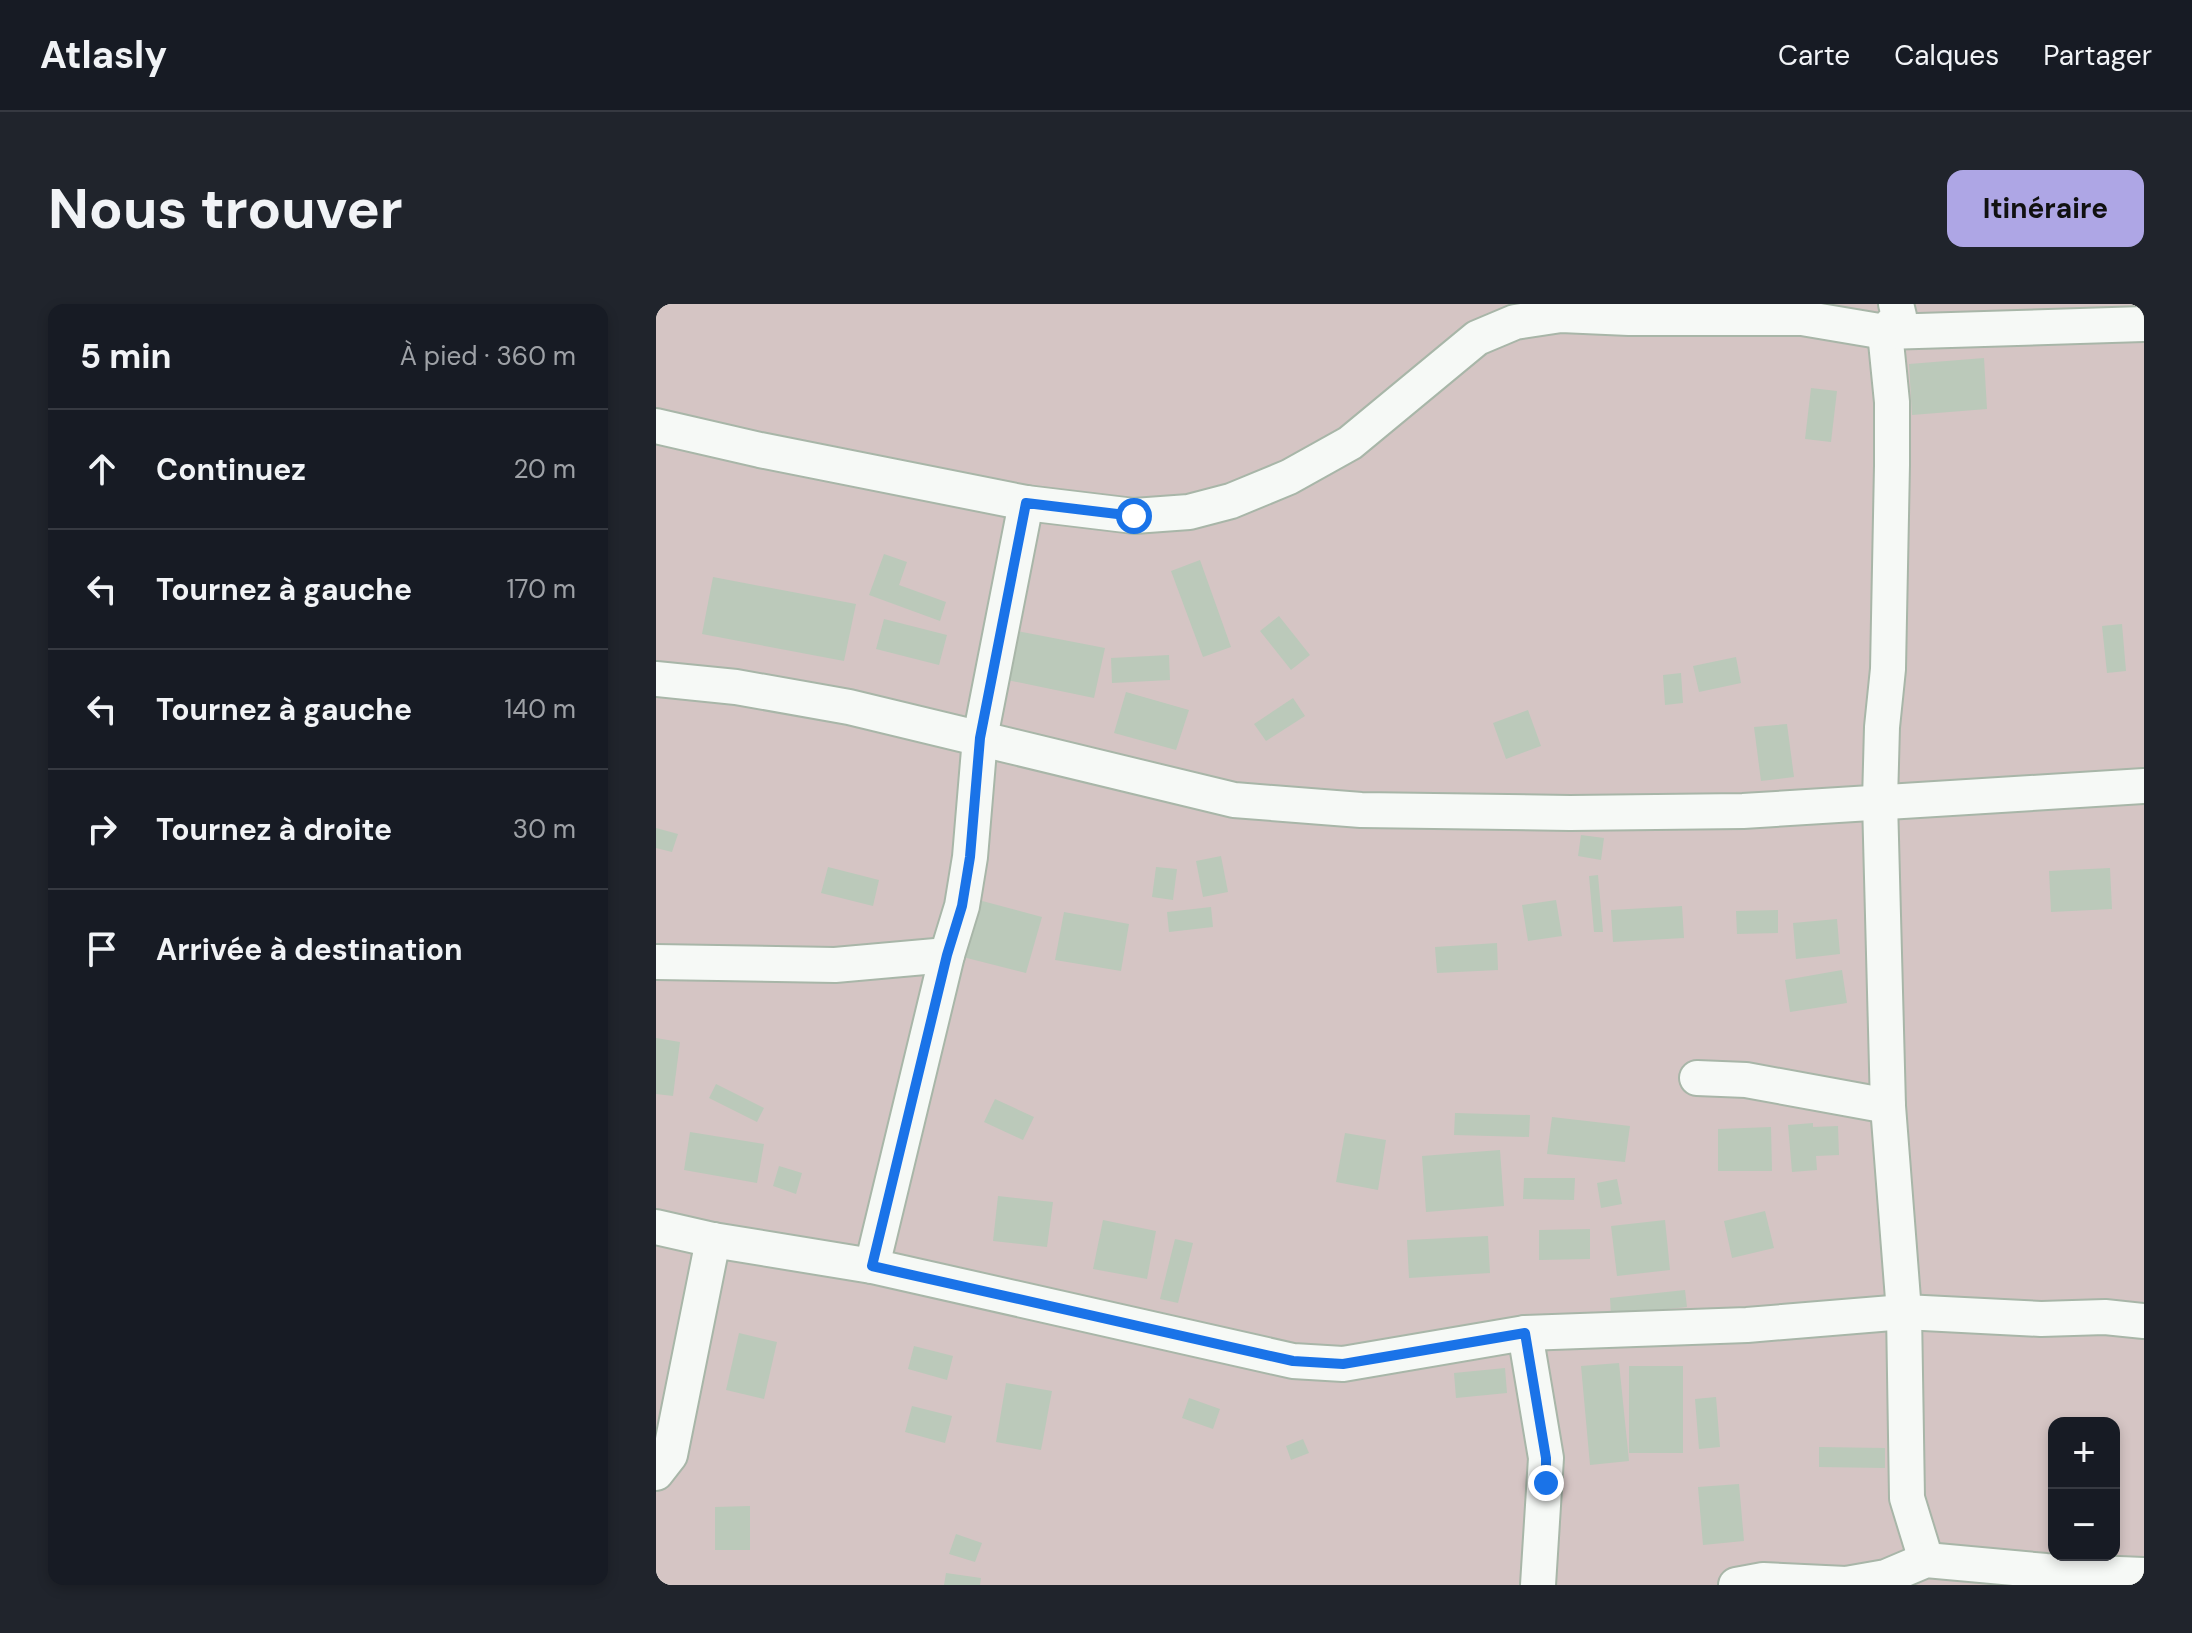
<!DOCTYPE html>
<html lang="fr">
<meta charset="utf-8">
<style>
body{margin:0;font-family:"DM Sans",sans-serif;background:#20242c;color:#f1f3f6}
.controls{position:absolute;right:24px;bottom:24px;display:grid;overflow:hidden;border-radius:16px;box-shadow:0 4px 12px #0003}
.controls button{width:72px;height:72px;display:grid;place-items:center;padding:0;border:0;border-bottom:2px solid #363941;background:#171b24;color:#f1f3f6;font:40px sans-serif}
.stop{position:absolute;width:24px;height:24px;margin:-18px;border:6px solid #1a73e8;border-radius:50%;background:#fff}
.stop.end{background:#1a73e8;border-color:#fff;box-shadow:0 2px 8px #0008}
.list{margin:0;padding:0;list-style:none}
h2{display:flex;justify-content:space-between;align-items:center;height:104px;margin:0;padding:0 32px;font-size:34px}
h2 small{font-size:26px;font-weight:400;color:#9ea1a6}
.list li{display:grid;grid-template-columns:52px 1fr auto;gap:24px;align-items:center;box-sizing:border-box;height:120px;padding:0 32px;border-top:2px solid #363941}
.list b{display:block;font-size:30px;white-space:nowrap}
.list em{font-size:26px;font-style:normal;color:#9ea1a6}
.icon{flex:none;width:44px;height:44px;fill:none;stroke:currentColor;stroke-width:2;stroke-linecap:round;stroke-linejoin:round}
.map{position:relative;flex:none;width:1488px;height:1281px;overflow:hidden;border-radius:16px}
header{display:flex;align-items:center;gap:48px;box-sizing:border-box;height:112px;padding:0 40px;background:#171b24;border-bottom:2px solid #363941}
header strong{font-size:38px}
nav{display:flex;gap:44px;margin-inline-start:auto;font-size:28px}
.intro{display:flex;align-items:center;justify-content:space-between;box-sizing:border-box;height:192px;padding:0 48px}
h1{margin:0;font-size:56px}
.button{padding:20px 36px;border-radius:16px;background:#aea6e5;color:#111;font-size:28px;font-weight:700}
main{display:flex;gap:48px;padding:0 48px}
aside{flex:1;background:#171b24;border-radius:16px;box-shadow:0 4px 12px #0003}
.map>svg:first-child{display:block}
.green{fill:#d5c5c4;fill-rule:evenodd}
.building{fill:#bbc9ba}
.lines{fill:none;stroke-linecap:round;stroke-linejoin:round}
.minor-casing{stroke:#a8b6a8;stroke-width:38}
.minor{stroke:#f6f9f6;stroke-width:34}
.route{stroke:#1a73e8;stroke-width:10}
</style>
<header>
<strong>Atlasly</strong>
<nav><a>Carte</a><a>Calques</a><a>Partager</a></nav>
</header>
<div class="intro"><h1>Nous trouver</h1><a class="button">Itinéraire</a></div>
<main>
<aside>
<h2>5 min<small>À pied · 360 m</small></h2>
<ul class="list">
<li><svg class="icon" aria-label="ahead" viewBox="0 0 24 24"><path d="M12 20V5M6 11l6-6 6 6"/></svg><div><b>Continuez</b></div><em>20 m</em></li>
<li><svg class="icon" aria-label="left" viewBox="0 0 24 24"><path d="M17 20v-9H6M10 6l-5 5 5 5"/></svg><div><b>Tournez à gauche</b></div><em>170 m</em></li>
<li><svg class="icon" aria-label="left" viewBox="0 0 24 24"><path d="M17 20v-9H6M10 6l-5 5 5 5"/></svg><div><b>Tournez à gauche</b></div><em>140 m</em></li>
<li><svg class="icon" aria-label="right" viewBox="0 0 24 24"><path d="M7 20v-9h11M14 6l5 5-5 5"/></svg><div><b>Tournez à droite</b></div><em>30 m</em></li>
<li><svg class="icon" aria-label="arrive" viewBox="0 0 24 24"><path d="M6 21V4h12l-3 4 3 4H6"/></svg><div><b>Arrivée à destination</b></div></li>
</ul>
</aside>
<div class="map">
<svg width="1488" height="1281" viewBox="0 0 1488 1281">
<rect width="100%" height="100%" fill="#e3ebe3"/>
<!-- green -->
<path class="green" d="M0 0H1488V1281H0ZM1398 1119H1458V1251H1398Z"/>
<!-- building -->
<g class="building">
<path d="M1328 54 1331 105 1256 111 1253 60Z"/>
<path d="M1155 84 1181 87 1175 138 1149 135Z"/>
<path d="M228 250 251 258 243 281 290 298 284 317 213 291Z"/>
<path d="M544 256 575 343 547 353 515 267Z"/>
<path d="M57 273 200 300 188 357 46 330Z"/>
<path d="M623 312 654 351 635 366 604 327Z"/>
<path d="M228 315 291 331 283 361 220 345Z"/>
<path d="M1466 320 1470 367 1451 369 1446 322Z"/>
<path d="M361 327 449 344 438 394 351 376Z"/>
<path d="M513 351 514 376 456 379 455 354Z"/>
<path d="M1080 353 1085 379 1043 388 1037 362Z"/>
<path d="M1025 369 1027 399 1009 401 1007 371Z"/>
<path d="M470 388 533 406 520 446 458 429Z"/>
<path d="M637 394 649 412 610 437 598 420Z"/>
<path d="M872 406 885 442 850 455 837 419Z"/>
<path d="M1131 420 1138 473 1105 477 1098 423Z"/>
<path d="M0 524 22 530 16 548 0 544Z"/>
<path d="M925 531 948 534 945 556 922 552Z"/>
<path d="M565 552 572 588 547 593 540 557Z"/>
<path d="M172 563 223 576 217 602 165 589Z"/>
<path d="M500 563 521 565 517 596 496 593Z"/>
<path d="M1454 564 1456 605 1395 608 1393 567Z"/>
<path d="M942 571 947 628H938L933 572Z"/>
<path d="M315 594 386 613 370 669 299 651Z"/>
<path d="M900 596 906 632 872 637 866 601Z"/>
<path d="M1026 602 1028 634 957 638 955 606Z"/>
<path d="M555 603 557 623 513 628 511 608Z"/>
<path d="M1122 606V629L1081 630 1080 607Z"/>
<path d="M408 608 473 620 465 667 399 656Z"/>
<path d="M1181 615 1184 650 1140 655 1137 619Z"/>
<path d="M841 639 842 666 781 669 779 643Z"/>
<path d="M1186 666 1191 699 1134 708 1129 676Z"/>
<path d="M0 734 24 738 17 792 0 790Z"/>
<path d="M60 780 108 804 101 818 53 794Z"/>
<path d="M339 795 378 813 367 836 328 818Z"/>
<path d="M799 809 874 811 873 833 798 831Z"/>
<path d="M896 813 974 822 969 858 891 850Z"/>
<path d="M1157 819V823L1182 822 1183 851 1160 852 1161 866 1136 868 1132 821Z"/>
<path d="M1115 823 1116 867H1062V825Z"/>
<path d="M34 828 108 840 101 879 28 866Z"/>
<path d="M689 829 730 836 722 886 680 878Z"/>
<path d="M844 846 848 902 770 908 766 852Z"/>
<path d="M123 862 146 869 140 890 117 882Z"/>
<path d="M868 874H919L918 896 867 895Z"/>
<path d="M961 875 966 900 945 904 941 879Z"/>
<path d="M342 892 397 898 391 943 337 937Z"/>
<path d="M1109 907 1118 944 1076 954 1068 917Z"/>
<path d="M447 916 500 927 491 975 437 965Z"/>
<path d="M1009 916 1014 966 961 972 955 922Z"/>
<path d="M934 925V955L883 956V926Z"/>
<path d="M832 932 834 969 753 974 751 936Z"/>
<path d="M519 935 537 939 522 999 504 995Z"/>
<path d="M1029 986 1031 1003 955 1011 954 994Z"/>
<path d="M83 1029 121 1038 108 1095 70 1086Z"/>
<path d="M258 1042 297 1052 291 1076 252 1065Z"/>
<path d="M963 1059 973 1157 934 1161 925 1062Z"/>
<rect x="973" y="1062" width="54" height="87"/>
<path d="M849 1064 851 1089 800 1094 798 1069Z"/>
<path d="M350 1079 396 1087 385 1146 340 1138Z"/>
<path d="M1060 1093 1064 1143 1043 1145 1039 1095Z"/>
<path d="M533 1094 564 1105 557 1125 526 1114Z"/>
<path d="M256 1102 296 1112 289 1139 249 1128Z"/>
<path d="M647 1135 653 1149 635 1156 630 1142Z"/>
<path d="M1163 1143 1229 1144V1164L1163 1163Z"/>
<path d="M1083 1180 1088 1237 1047 1241 1042 1183Z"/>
<path d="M94 1202V1246H59V1203Z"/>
<path d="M300 1230 326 1239 319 1258 293 1250Z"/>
<path d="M290 1269 325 1274 324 1281H288Z"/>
</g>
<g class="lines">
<!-- minor casing -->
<g class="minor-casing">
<g id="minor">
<path d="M1240 0 1243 12 1229 28 1236 98V161L1232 365 1226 423 1224 497 1232 802 1248 1008 1251 1194 1270 1256"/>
<path d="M0 122 104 146 370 199 478 212 533 208 575 197 633 173 694 139 821 34 859 18 905 11 973 14H1146L1229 28 1488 20"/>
<path d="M0 375 80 383 193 403 578 496 705 506 914 509 1087 507 1488 482"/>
<path d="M0 658 179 661 291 651"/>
<path d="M1041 774 1090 776 1232 802"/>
<path d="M0 923 57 936 216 962 637 1057 687 1060 869 1029 1091 1021 1248 1008 1385 1015 1449 1013 1488 1017"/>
<path d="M216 962 291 651 306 602 314 553 324 434 370 199"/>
<path d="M869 1029 890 1154 882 1281"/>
<path d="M0 1169 14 1151 57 936"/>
<path d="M1080 1281 1107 1276 1190 1280 1230 1273 1270 1256 1390 1267 1488 1271"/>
</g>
</g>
<!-- minor -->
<use href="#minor" class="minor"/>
</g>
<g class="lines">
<!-- route -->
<path class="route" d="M478 212 370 199 324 434 314 553 306 602 291 651 216 962 637 1057 687 1060 869 1029 890 1154V1179"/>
</g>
</svg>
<div class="controls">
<button>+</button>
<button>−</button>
</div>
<div class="stop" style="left:478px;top:212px"></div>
<div class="stop end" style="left:890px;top:1179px"></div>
</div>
</main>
